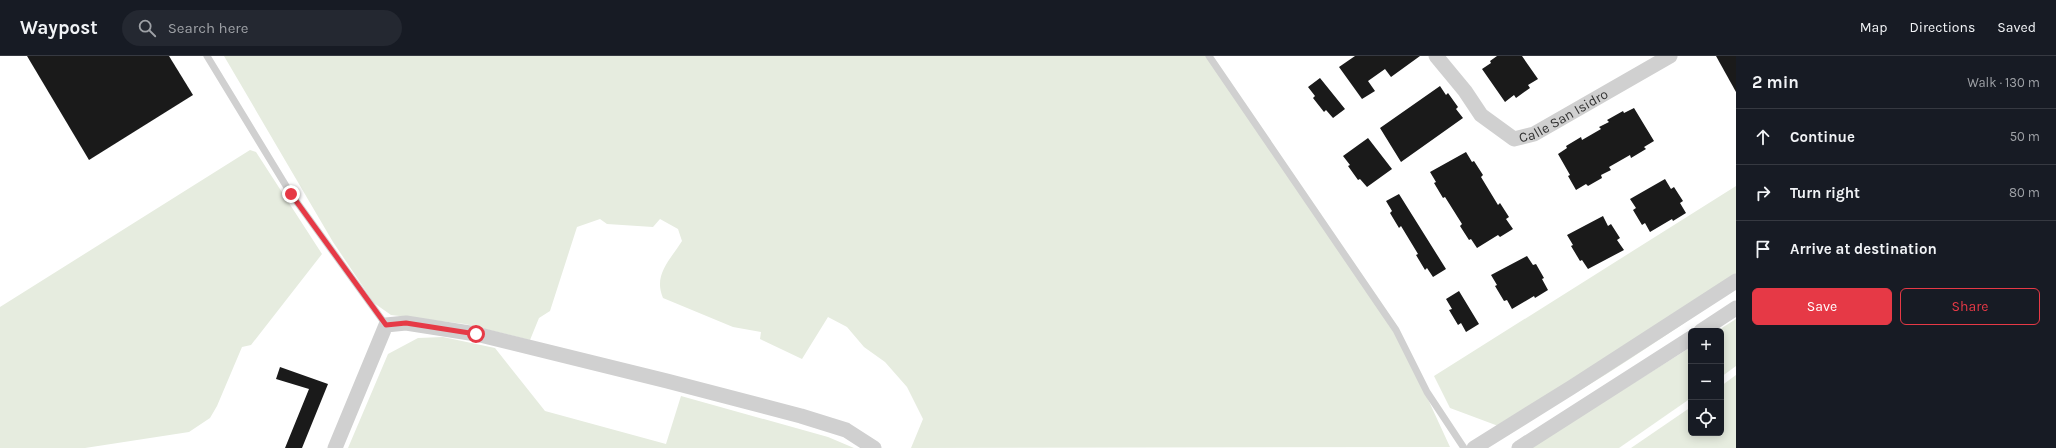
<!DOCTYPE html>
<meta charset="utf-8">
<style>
body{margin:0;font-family:Karla,sans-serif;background:#242831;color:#f1f3f6}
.controls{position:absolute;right:12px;bottom:12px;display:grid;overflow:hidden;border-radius:6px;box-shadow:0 2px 10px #0003}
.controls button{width:36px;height:36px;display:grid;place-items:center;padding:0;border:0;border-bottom:1px solid #363941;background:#171b24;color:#f1f3f6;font:20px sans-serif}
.stop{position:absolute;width:12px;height:12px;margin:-9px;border:3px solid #e63946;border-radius:50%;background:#fff}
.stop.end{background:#e63946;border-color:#fff;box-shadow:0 1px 4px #0008}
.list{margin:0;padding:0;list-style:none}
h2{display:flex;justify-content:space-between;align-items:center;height:52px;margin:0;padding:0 16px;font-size:17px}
h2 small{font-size:13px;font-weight:400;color:#9ea1a6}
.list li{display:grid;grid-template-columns:26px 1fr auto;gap:12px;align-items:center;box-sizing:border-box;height:56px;padding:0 16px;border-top:1px solid #363941}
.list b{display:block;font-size:15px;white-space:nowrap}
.list em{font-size:13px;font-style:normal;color:#9ea1a6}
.actions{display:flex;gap:8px;padding:12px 16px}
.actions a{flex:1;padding:9px 0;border:1px solid #e63946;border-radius:6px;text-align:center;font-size:14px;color:#e63946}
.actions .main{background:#e63946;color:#fff}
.icon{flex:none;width:22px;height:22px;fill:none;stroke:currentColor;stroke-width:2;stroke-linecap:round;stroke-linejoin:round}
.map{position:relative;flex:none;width:1736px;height:392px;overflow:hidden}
header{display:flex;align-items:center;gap:24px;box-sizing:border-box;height:56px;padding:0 20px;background:#171b24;border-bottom:1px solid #363941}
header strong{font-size:19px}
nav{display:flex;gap:22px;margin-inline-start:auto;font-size:14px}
.search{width:280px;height:36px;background:#242831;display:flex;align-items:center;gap:10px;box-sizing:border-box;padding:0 14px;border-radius:22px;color:#9ea1a6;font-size:15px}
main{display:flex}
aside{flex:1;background:#171b24}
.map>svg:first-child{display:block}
.green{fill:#e6ecdf}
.building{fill:#1a1a1a}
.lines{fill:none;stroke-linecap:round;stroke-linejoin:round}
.service{stroke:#d0d0d0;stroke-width:7}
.minor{stroke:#d0d0d0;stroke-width:15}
.route{stroke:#e63946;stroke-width:5}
.labels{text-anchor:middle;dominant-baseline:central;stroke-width:4;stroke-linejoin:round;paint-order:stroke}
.street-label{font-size:14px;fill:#333;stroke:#fff}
</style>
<header>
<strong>Waypost</strong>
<div class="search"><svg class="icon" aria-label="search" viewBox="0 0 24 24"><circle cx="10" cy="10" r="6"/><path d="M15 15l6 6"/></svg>Search here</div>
<nav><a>Map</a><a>Directions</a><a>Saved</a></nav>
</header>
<main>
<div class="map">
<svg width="1736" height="392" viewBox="0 0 1736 392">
<rect width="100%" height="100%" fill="#fff"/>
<!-- green -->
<g class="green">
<path d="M224 0H1207L1396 274 1450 391 911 392 923 363 907 331 885 306 864 291 847 271 828 261 802 303 760 283 761 276 733 271 663 242C653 219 670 204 682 185L678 173 660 163 653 171 607 168 600 163 577 171 550 255 539 262 530 284 465 268 391 259 374 247 333 186Z"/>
<path d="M250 94 256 96 322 198 251 289 242 291 217 350 210 362 189 376 85 392H0V251Z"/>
<path d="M1736 130V232C1662 282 1589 333 1509 374L1450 352 1434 320Z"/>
<path d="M1736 263V310L1721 321V275H1717Z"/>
<path d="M443 281 495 292 545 355 666 388 681 340 828 381 854 392H348L388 298 418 282Z"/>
<path d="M1691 291V342L1619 392H1530Z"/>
<path d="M1736 319V392H1631L1691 351V377H1721V330Z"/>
</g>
<!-- building -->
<g class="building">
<path d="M27 0H169L193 39 89 104Z"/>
<path d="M1355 0H1420L1391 21 1385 13 1368 25 1375 35 1362 43 1339 11Z"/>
<path d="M1497 0H1522L1538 23 1528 29 1530 32 1516 42 1514 39 1505 46 1482 13 1491 7 1490 5Z"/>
<path d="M1716 0H1736V36Z"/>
<path d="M1320 22 1345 53 1333 62 1326 54 1324 56 1313 42 1315 40 1308 31Z"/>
<path d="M1440 30 1446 39 1448 37 1458 51 1456 53 1463 62 1401 106 1380 72Z"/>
<path d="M1634 52 1654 85 1644 91 1646 93 1631 102 1630 99 1609 111 1611 114 1601 119 1602 122 1588 130 1586 128 1576 134 1568 120 1570 119 1558 98 1567 92 1566 90 1581 81 1582 84 1601 73 1599 71 1609 66 1607 64 1623 55 1624 57Z"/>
<path d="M1368 82 1392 113 1367 131 1360 123 1358 124 1348 110 1350 109 1343 100Z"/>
<path d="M1466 96 1472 106 1474 105 1483 119 1481 121 1498 149 1500 147 1509 161 1506 163 1513 173 1500 181 1498 179 1477 192 1471 183 1469 184 1460 170 1462 168 1445 141 1443 142 1434 127 1436 126 1430 116Z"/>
<path d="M1665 123 1671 133 1674 131 1683 145 1680 147 1686 157 1673 165 1672 163 1650 176 1645 167 1642 169 1633 154 1636 152 1630 143Z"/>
<path d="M1399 138 1446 213 1433 221 1427 212 1425 214 1416 199 1418 198 1401 170 1399 172 1390 157 1392 155 1386 145Z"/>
<path d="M1603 160 1608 170 1611 168 1620 182 1617 184 1624 194 1588 213 1582 204 1580 205 1571 190 1573 189 1567 179Z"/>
<path d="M1527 200 1533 209 1536 208 1544 222 1542 223 1548 234 1535 242 1534 240 1512 253 1507 244 1504 245 1495 230 1497 229 1491 219Z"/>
<path d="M1459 235 1479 268 1466 276 1461 267 1458 269 1449 254 1452 253 1446 243Z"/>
<path d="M280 311 328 328 302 392H285L309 333 276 323Z"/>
</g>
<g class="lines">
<!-- service -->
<g class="service">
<path d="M207 0 291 138 386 269"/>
<path d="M1209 0 1396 274 1427 336 1464 392"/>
</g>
<!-- minor -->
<g class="minor">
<path id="s1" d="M1436 0 1465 35 1481 59 1514 83 1534 78 1670 0"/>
<path d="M1701 275 1736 252"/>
<path d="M335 392 386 269 406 267 476 278 667 325 801 360 846 374 874 392"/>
<path d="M1474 392 1572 331 1736 225"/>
<path d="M1519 392 1691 282"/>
</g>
</g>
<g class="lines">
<!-- route -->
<path class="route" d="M291 138 386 269 406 267 476 278"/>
</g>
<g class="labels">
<!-- street labels -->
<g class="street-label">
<text stroke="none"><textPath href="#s1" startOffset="170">Calle San Isidro</textPath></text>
</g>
</g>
</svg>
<div class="controls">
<button>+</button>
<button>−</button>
<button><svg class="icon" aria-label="locate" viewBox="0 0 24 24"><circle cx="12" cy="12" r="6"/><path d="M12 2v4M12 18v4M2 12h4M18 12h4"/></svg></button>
</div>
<div class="stop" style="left:476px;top:278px"></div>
<div class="stop end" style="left:291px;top:138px"></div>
</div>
<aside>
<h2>2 min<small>Walk · 130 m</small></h2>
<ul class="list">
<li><svg class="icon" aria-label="ahead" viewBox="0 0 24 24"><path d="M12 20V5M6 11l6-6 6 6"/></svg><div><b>Continue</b></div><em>50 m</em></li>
<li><svg class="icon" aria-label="right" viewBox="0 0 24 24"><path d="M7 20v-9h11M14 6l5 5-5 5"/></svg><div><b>Turn right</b></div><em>80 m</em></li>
<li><svg class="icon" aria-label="arrive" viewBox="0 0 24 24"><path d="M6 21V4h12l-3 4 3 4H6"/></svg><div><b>Arrive at destination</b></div></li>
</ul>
<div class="actions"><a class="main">Save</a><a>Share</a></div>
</aside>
</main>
